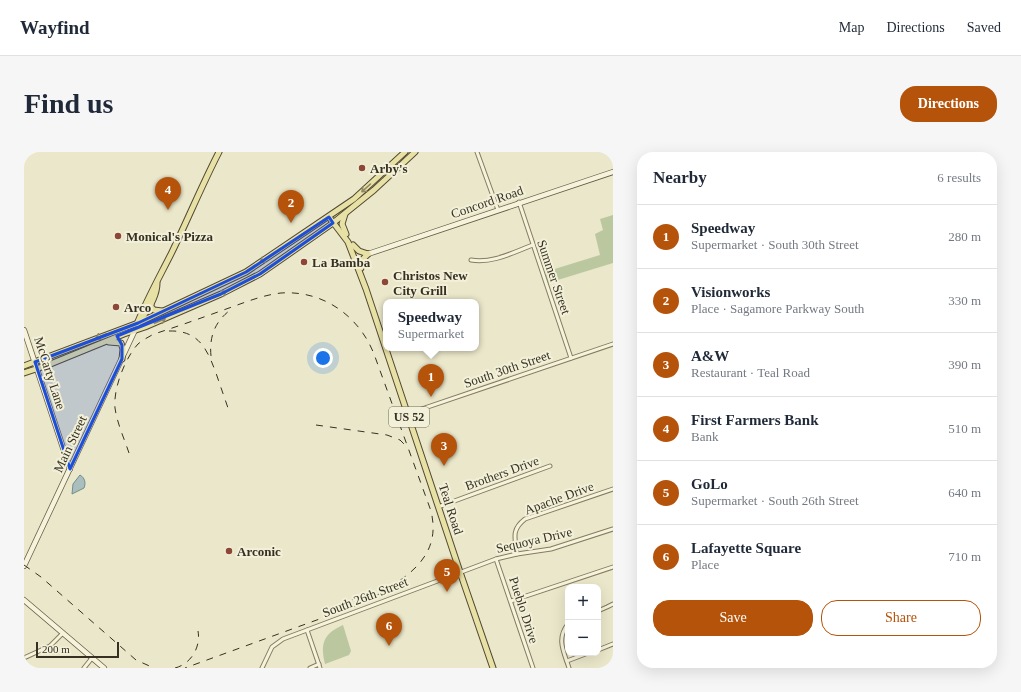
<!DOCTYPE html>
<meta charset="utf-8">
<style>
body{margin:0;font-family:"Times New Roman",serif;background:#f6f6f7;color:#1f2937}
.controls{position:absolute;right:12px;bottom:12px;display:grid;overflow:hidden;border-radius:8px;box-shadow:0 4px 16px #0002}
.controls button{width:36px;height:36px;display:grid;place-items:center;padding:0;border:0;border-bottom:1px solid #e0e1e3;background:#fff;color:#1f2937;font:20px sans-serif}
.scale{position:absolute;left:12px;bottom:10px;width:83px;box-sizing:border-box;padding-left:4px;border:2px solid #373022;border-top:0;font-size:11px;line-height:14px;white-space:nowrap;color:#373022;-webkit-text-stroke:3px #f2f0d8;paint-order:stroke}
.you{position:absolute;left:299px;top:206px;width:14px;height:14px;margin:-10px;border:3px solid #fff;border-radius:50%;background:#1a73e8;box-shadow:0 0 0 6px #1a73e833}
.badge{display:grid;place-items:center;width:26px;height:26px;border-radius:50%;background:#b45309;color:#fff;font-size:13px;font-weight:700}
.pin{position:absolute;translate:-50% -33px;filter:drop-shadow(0 1px 2px #0008)}
.pin::after{content:'';position:absolute;top:21px;width:14px;height:12px;background:inherit;clip-path:polygon(0 0,100% 0,50% 100%)}
.popup{position:absolute;left:359px;top:147px;width:96px;height:52px;box-sizing:border-box;display:grid;place-content:center;border-radius:8px;background:#fff;filter:drop-shadow(0 1px 3px #0005);font-size:13px;white-space:nowrap;color:#747a83}
.popup b{font-size:15px;color:#1f2937}
.popup::after{content:'';position:absolute;left:50%;top:100%;margin-left:-8px;border:8px solid transparent;border-top-color:#fff}
.list{margin:0;padding:0;list-style:none}
h2{display:flex;justify-content:space-between;align-items:center;height:52px;margin:0;padding:0 16px;font-size:17px}
h2 small{font-size:13px;font-weight:400;color:#747a83}
.list li{display:grid;grid-template-columns:26px 1fr auto;gap:12px;align-items:center;box-sizing:border-box;height:64px;padding:0 16px;border-top:1px solid #e0e1e3}
.list b{display:block;font-size:15px;white-space:nowrap}
.list p{margin:0;font-size:13px;white-space:nowrap;color:#747a83}
.list em{font-size:13px;font-style:normal;color:#747a83}
.actions{display:flex;gap:8px;padding:12px 16px}
.actions a{flex:1;padding:9px 0;border:1px solid #b45309;border-radius:16px;text-align:center;font-size:14px;color:#b45309}
.actions .main{background:#b45309;color:#fff}
.map{position:relative;flex:none;width:589px;height:516px;overflow:hidden;border-radius:16px}
header{display:flex;align-items:center;gap:24px;box-sizing:border-box;height:56px;padding:0 20px;background:#fff;border-bottom:1px solid #e0e1e3}
header strong{font-size:19px}
nav{display:flex;gap:22px;margin-inline-start:auto;font-size:14px}
.intro{display:flex;align-items:center;justify-content:space-between;box-sizing:border-box;height:96px;padding:0 24px}
h1{margin:0;font-size:28px}
.button{padding:10px 18px;border-radius:16px;background:#b45309;color:#fff;font-size:14px;font-weight:700}
main{display:flex;gap:24px;padding:0 24px}
aside{flex:1;background:#fff;border-radius:16px;box-shadow:0 4px 16px #0002}
.map>svg:first-child{display:block}
.green{fill:#bbc79e}
.water{fill:#aabfbd;stroke:#718d8b}
.lines{fill:none;stroke-linecap:round;stroke-linejoin:round}
.street-casing{stroke:#857b60;stroke-width:5}
.secondary-casing{stroke:#675c43;stroke-width:6}
.primary-casing{stroke:#534933;stroke-width:7}
.street{stroke:#f6f3dc;stroke-width:3}
.secondary{stroke:#f6f3dc;stroke-width:4.5}
.primary{stroke:#e8e1a6;stroke-width:5}
.rail{stroke:#373022;stroke-width:1;stroke-dasharray:7 7;stroke-linecap:butt}
.oneway{stroke:#908864}
.marked{fill:#1d4ed8;fill-opacity:0.2;stroke:#1d4ed8;stroke-width:3;stroke-linejoin:round}
.poi-dot{fill:#8d4737;stroke:#f2f0d8;stroke-width:1.5}
.labels{text-anchor:middle;dominant-baseline:central;stroke-width:4;stroke-linejoin:round;paint-order:stroke}
.shield{fill:#f2f0d8;stroke:#6f6a59;stroke-width:1}
.shield-label{font-size:12px;font-weight:bold;fill:#373022}
.poi-label{font-size:13px;font-weight:bold;fill:#373022;stroke:#f2f0d8;text-anchor:start}
.street-label{font-size:13px;fill:#373022;stroke:#f2f0d8}
</style>
<header>
<strong>Wayfind</strong>
<nav><a>Map</a><a>Directions</a><a>Saved</a></nav>
</header>
<div class="intro"><h1>Find us</h1><a class="button">Directions</a></div>
<main>
<div class="map">
<svg width="589" height="516" viewBox="0 0 589 516">
<rect width="100%" height="100%" fill="#eae7ca"/>
<!-- green -->
<g class="green">
<path d="M589 63V111L524 131 521 120 576 103 571 82 579 78 576 67Z"/>
<path d="M319 473 327 499 325 503 301 512C296 492 299 482 319 473Z"/>
</g>
<!-- water -->
<path class="water" d="M56 323C61 326 62 331 60 336L48 342 49 332Z"/>
<g class="lines">
<!-- street casing -->
<g class="street-casing">
<g id="street">
<path d="M453 0 474 58"/>
<path d="M495 50 547 206"/>
<path d="M447 108C468 112 490 100 509 93"/>
<path d="M383 262 589 192"/>
<path d="M414 355 526 314"/>
<path d="M493 402C491 386 487 378 501 367L589 337"/>
<path d="M472 407 509 516"/>
<path d="M487 449 589 415"/>
<path d="M574 459 583 455 589 452"/>
<path d="M544 472C532 487 540 500 545 516"/>
<path d="M283 478 296 516"/>
<path d="M574 498 589 492"/>
<path d="M0 506 26 494 39 481"/>
<path d="M543 509 564 501"/>
<path d="M60 516 68 506"/>
<path d="M238 516 248 495 259 487 472 407 493 402 527 397 589 377"/>
<path d="M286 516 295 512"/>
</g>
</g>
<!-- secondary casing -->
<g class="secondary-casing">
<g id="secondary">
<path d="M344 102 589 20"/>
<path d="M0 178 46 317"/>
<path d="M0 414 111 178"/>
<path d="M0 448 80 516"/>
</g>
</g>
<!-- primary casing -->
<g class="primary-casing">
<g id="primary">
<path d="M321 62 318 72 322 82"/>
<path d="M305 65 324 90 342 137 436 420 469 516"/>
<path d="M329 93 335 99 344 102"/>
<path d="M337 116 338 108 344 102"/>
<path d="M127 149V155L130 158 138 159"/>
<path d="M117 167C124 158 133 143 133 131"/>
<path d="M113 172C123 147 136 124 148 100 164 67 178 33 195 0"/>
<path d="M85 190 97 191 99 197 98 207"/>
<path d="M0 214 114 171 222 120 330 47 381 0"/>
<path d="M0 221 24 213 100 182 121 175 197 142 236 122 309 71 350 38 391 0"/>
</g>
</g>
<!-- street -->
<use href="#street" class="street"/>
<!-- secondary -->
<use href="#secondary" class="secondary"/>
<!-- primary -->
<use href="#primary" class="primary"/>
<!-- rail -->
<g class="rail">
<path d="M145 179C176 178 184 199 193 224 197 236 201 247 205 259"/>
<path d="M187 204C185 185 191 170 205 159"/>
<path d="M292 273 363 283 376 288 383 295"/>
<path d="M105 301C100 286 93 271 91 256 89 237 101 206 114 192 119 188 124 185 130 182 155 174 180 165 205 156 222 150 239 143 257 141 299 138 335 164 350 202L407 359C416 396 395 417 366 435 356 442 345 448 334 453L161 516"/>
<path d="M0 413 17 425 112 508 130 516"/>
<path d="M315 453 360 435"/>
<path d="M151 516C167 512 177 495 174 479"/>
</g>
</g>
<!-- one-way arrows -->
<defs><path id="oneway-shaft" d="M-6 0H5M1.5-3L5.5 0L1.5 3" fill="none" stroke-width="1.6" stroke-linecap="round" stroke-linejoin="round"/></defs>
<g class="oneway">
<use href="#oneway-shaft" transform="translate(342 36) rotate(138)"/>
<use href="#oneway-shaft" transform="translate(241 107) rotate(146)"/>
<use href="#oneway-shaft" transform="translate(197 142) rotate(-25)"/>
<use href="#oneway-shaft" transform="translate(136 169) rotate(-23)"/>
<use href="#oneway-shaft" transform="translate(77 184) rotate(158)"/>
</g>
<!-- marked area -->
<path class="marked" d="M305 65 309 71 236 122 197 142 93 184 98 193V207L46 317 11 210 114 171 222 120Z"/>
<!-- markers -->
<g class="poi-dot">
<circle cx="338" cy="16" r="4"/>
<circle cx="94" cy="84" r="4"/>
<circle cx="280" cy="110" r="4"/>
<circle cx="361" cy="130" r="4"/>
<circle cx="92" cy="155" r="4"/>
<circle cx="205" cy="399" r="4"/>
</g>
<g class="labels">
<!-- shield labels -->
<rect class="shield" x="365" y="255" width="40" height="20" rx="3"/>
<g class="shield-label">
<text x="385" y="265">US 52</text>
</g>
<!-- poi labels -->
<g class="poi-label">
<text x="346" y="16">Arby's</text>
<text x="102" y="84">Monical's Pizza</text>
<text x="288" y="110">La Bamba</text>
<text x="369" y="123">Christos New<tspan x="369" dy="15">City Grill</tspan></text>
<text x="100" y="155">Arco</text>
<text x="213" y="399">Arconic</text>
</g>
<!-- street labels -->
<g class="street-label">
<text transform="translate(463 50) rotate(-19)">Concord Road</text>
<text transform="translate(530 125) rotate(71)">Summer Street</text>
<text transform="translate(483 217) rotate(-19)">South 30th Street</text>
<text transform="translate(26 221) rotate(72)">McCarty Lane</text>
<text transform="translate(46 292) rotate(-65)">Main Street</text>
<text transform="translate(478 321) rotate(-20)">Brothers Drive</text>
<text transform="translate(535 346) rotate(-20)">Apache Drive</text>
<text transform="translate(427 357) rotate(72)">Teal Road</text>
<text transform="translate(510 388) rotate(-13)">Sequoya Drive</text>
<text transform="translate(341 445) rotate(-21)">South 26th Street</text>
<text transform="translate(500 458) rotate(72)">Pueblo Drive</text>
</g>
</g>
</svg>
<div class="controls">
<button>+</button>
<button>−</button>
</div>
<div class="scale">200 m</div>
<div class="you"></div>
<div class="pin badge" style="left:407px;top:245px">1</div>
<div class="popup"><b>Speedway</b>Supermarket</div>
<div class="pin badge" style="left:267px;top:71px">2</div>
<div class="pin badge" style="left:420px;top:314px">3</div>
<div class="pin badge" style="left:144px;top:58px">4</div>
<div class="pin badge" style="left:423px;top:440px">5</div>
<div class="pin badge" style="left:365px;top:494px">6</div>
</div>
<aside>
<h2>Nearby<small>6 results</small></h2>
<ul class="list">
<li><span class="badge">1</span><div><b>Speedway</b><p>Supermarket · South 30th Street</p></div><em>280 m</em></li>
<li><span class="badge">2</span><div><b>Visionworks</b><p>Place · Sagamore Parkway South</p></div><em>330 m</em></li>
<li><span class="badge">3</span><div><b>A&amp;W</b><p>Restaurant · Teal Road</p></div><em>390 m</em></li>
<li><span class="badge">4</span><div><b>First Farmers Bank</b><p>Bank</p></div><em>510 m</em></li>
<li><span class="badge">5</span><div><b>GoLo</b><p>Supermarket · South 26th Street</p></div><em>640 m</em></li>
<li><span class="badge">6</span><div><b>Lafayette Square</b><p>Place</p></div><em>710 m</em></li>
</ul>
<div class="actions"><a class="main">Save</a><a>Share</a></div>
</aside>
</main>
